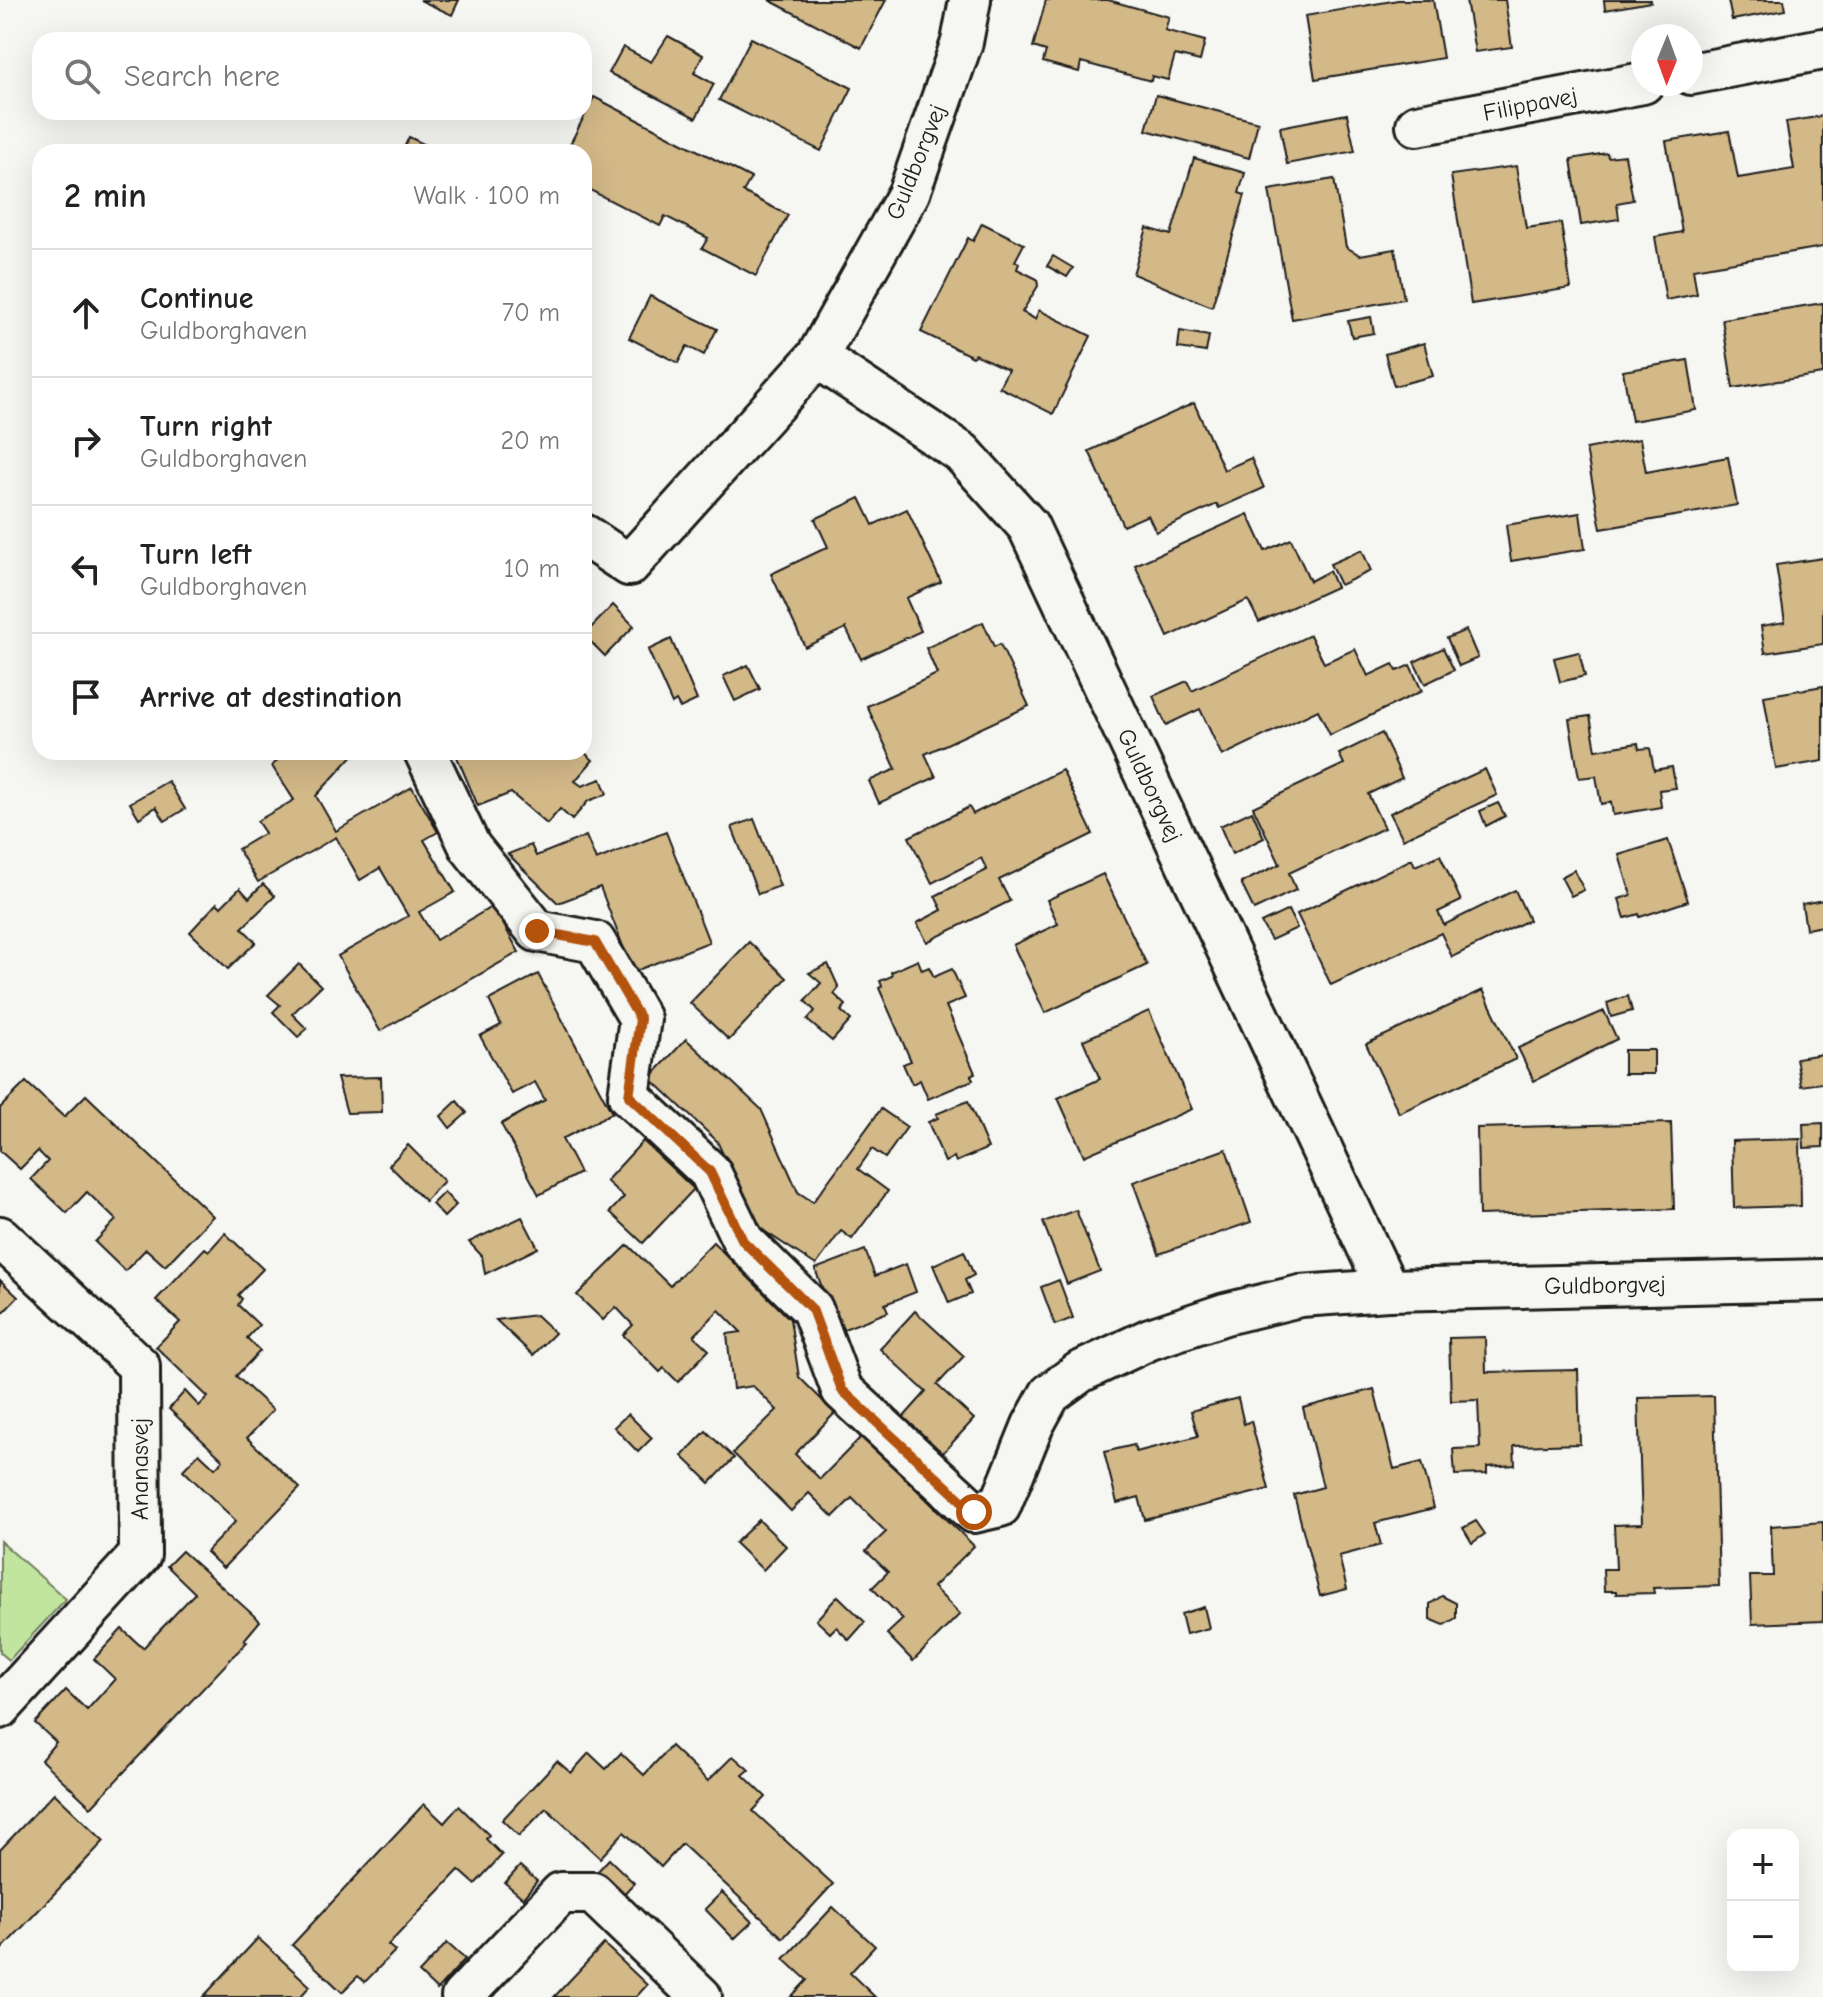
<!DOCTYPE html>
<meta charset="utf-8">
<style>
body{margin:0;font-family:"Comic Neue",sans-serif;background:#f2f2f2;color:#222}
.controls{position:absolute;right:24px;bottom:24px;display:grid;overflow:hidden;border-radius:16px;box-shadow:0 8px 32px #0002}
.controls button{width:72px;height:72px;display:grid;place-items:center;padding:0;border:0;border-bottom:2px solid #e0e0e0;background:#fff;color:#222;font:40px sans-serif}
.compass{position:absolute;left:1631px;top:24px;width:72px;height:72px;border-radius:50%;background:#fff;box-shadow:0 8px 32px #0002;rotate:181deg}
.stop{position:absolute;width:24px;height:24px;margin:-18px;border:6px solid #b45309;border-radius:50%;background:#fff}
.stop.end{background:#b45309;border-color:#fff;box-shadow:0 2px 8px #0008}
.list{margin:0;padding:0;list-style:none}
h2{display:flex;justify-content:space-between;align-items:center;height:104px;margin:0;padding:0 32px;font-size:34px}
h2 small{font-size:26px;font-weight:400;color:#767676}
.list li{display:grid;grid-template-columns:52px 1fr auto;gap:24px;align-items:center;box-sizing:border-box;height:128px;padding:0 32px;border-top:2px solid #e0e0e0}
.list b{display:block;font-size:30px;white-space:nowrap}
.list p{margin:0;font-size:26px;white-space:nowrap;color:#767676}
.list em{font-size:26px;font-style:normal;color:#767676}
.icon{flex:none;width:44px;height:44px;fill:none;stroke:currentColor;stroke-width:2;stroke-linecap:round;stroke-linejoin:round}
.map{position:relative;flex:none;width:1823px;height:1997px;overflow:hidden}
.search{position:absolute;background:#fff;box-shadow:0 8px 32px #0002;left:32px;top:32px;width:560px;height:88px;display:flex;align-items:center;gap:20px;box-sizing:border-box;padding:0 28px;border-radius:24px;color:#767676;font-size:30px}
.panel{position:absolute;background:#fff;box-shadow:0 8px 32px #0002;left:32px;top:144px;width:560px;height:616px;border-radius:24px}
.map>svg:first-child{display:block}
.green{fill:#c1e59f;stroke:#6e805e;stroke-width:2}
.building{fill:#d3b888;stroke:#1c1c1c;stroke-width:2}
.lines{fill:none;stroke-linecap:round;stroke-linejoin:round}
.street-casing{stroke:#1c1c1c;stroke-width:46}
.street{stroke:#f6f6f2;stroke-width:40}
.route{stroke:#b45309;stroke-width:10}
.labels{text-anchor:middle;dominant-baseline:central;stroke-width:8;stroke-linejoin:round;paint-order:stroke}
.street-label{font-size:24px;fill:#1c1c1c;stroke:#f6f6f2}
</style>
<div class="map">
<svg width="1823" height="1997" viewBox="0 0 1823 1997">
<rect width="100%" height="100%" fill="#f6f6f2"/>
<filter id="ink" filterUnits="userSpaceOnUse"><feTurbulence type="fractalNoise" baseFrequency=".0125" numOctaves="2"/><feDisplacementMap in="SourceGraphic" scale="16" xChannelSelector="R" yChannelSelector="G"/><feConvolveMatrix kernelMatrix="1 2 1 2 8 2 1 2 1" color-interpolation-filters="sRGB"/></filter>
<g filter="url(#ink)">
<!-- green -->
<path class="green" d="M0 1541 66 1599 9 1660 0 1652Z"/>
<!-- building -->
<g class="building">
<path d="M420 0H459L452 15Z"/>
<path d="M769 0H886L861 48Z"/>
<path d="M1046 0H1108L1169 17 1165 30 1205 41 1200 61 1175 55 1168 80 1152 76 1151 81 1081 62 1079 72 1043 62 1046 51 1033 47Z"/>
<path d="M1398 0H1433L1443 58 1315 79 1305 16Z"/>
<path d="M1466 0H1505L1512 47 1475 52Z"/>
<path d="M1604 0H1651V2L1605 10Z"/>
<path d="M1728 0H1784L1786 10 1732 20Z"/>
<path d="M668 36 703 55 694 73 714 84 696 118 609 73 623 47 651 62Z"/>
<path d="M751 38 852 88 821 151 719 100Z"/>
<path d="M1156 95 1258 122 1249 158 1146 130Z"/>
<path d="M594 97 751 178 743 192 788 215 756 276 702 248 708 238 665 216 660 226 584 187V152H566Z"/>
<path d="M1347 114 1355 151 1287 164 1280 127Z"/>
<path d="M1823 116V247L1693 269 1697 294 1666 300 1655 237 1682 232 1666 141 1729 131 1738 178 1794 169 1786 122Z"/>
<path d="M409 137 440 152H402Z"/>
<path d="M1607 153 1608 157 1625 155 1633 200 1617 203 1619 219 1581 225 1571 159Z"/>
<path d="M1194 158 1245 173 1239 193 1245 195 1212 307 1133 274 1147 228 1171 235Z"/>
<path d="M1516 166 1526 228 1561 223 1571 288 1471 304 1451 175Z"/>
<path d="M1334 179 1346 247 1360 255 1395 249 1404 299 1292 319 1269 190Z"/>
<path d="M982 223 1024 244 1015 261 1019 263 1017 269 1037 279 1038 286 1022 312 1035 319 1039 310 1091 336 1053 414 999 387 1008 370 975 354 973 357 921 332 968 238 973 241Z"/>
<path d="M1053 256 1073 268 1067 277 1047 266Z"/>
<path d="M650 296 717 329 704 355 687 346 678 363 629 338Z"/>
<path d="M1823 303V374L1733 388 1722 319Z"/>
<path d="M1371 317 1374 333 1352 337 1348 321Z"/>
<path d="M1180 331 1209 336 1206 352 1178 348Z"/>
<path d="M1424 343 1433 376 1394 386 1385 354Z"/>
<path d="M1688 360 1696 410 1632 421 1623 371Z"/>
<path d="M1194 403 1224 470 1251 458 1264 488 1219 508 1217 504 1156 532 1148 515 1123 526 1089 451Z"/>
<path d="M1640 439 1646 472 1728 457 1737 505 1601 529 1586 449Z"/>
<path d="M860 498 873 525 907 509 941 582 906 598 921 631 861 659 846 628 805 647 771 574 828 547 815 519Z"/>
<path d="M1580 513 1585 549 1511 561 1506 525Z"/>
<path d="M1248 514 1265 551 1291 539 1310 581 1329 571 1336 587 1259 622 1248 600 1168 637 1135 565Z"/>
<path d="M1362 550 1371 571 1340 585 1330 564Z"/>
<path d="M1823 558V644L1765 653 1761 626 1785 622 1776 565Z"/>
<path d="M613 605 634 626 605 656 584 635Z"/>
<path d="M983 622 994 647 1000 644 1029 706 925 754 936 777 879 803 869 781 896 769 867 706 937 674 926 648Z"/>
<path d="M1466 630 1478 658 1459 666 1447 638Z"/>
<path d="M1310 635 1324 663 1355 649 1368 676 1393 664 1397 671 1410 665 1422 691 1330 735 1318 710 1222 756 1200 709 1166 725 1153 696 1187 681 1192 691Z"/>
<path d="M671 639 697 700 680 708 676 701 672 704 648 650Z"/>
<path d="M1443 648 1454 670 1425 684 1414 662Z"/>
<path d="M1579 652 1585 676 1560 682 1554 658Z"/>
<path d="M748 665 760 689 735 701 723 676Z"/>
<path d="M1823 686V761L1776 769 1764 696Z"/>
<path d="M1590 716 1596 750 1638 743 1639 749 1650 748 1654 770 1672 767 1676 788 1659 790 1661 807 1613 815 1611 802 1601 804 1596 776 1579 778 1569 719Z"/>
<path d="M1382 733 1402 778 1368 794 1384 828 1289 873 1296 890 1254 910 1241 883 1280 864 1253 807 1344 764 1339 754Z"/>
<path d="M285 752H356L316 796 336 831 412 787 438 832 424 840 455 892 419 912 436 940 493 906 519 952 380 1031 338 956 408 916 380 868 360 880 336 837 258 882 238 849 265 833 257 821 294 800 272 766Z"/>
<path d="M469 752H543L550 758 555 752H584L593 760 575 781 582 786 601 779 607 794 588 801 572 820 560 809 547 824 511 793 478 806 457 757Z"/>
<path d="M1485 769 1497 795 1403 839 1390 813Z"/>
<path d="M1062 770 1093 834 999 880 1010 901 927 942 917 923 942 910 935 896 987 870 981 858 932 883 909 837 969 807 973 814Z"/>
<path d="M168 781 185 809 165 821 156 807 139 818 130 803Z"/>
<path d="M1498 803 1505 816 1486 826 1480 811Z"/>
<path d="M1252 811 1264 838 1232 854 1220 826Z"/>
<path d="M754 819 780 886 758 894 732 827Z"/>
<path d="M666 832 709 942 633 972 600 887 558 903 508 854 531 845 536 856 586 836 596 860Z"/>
<path d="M1668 840 1688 901 1640 917 1639 914 1625 918 1619 899 1631 895 1619 855Z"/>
<path d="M1440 855 1461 901 1438 912 1444 925 1515 890 1529 920 1452 957 1441 933 1331 985 1297 914 1412 859 1415 866Z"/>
<path d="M1574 870 1584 890 1571 896 1561 877Z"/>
<path d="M1103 874 1147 965 1045 1013 1013 945 1058 924 1047 900Z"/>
<path d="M263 884 275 896 242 928 256 942 228 969 190 932 217 903 221 907 240 888 249 898Z"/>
<path d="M1823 900V926L1806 929 1802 904Z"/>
<path d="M1288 910 1297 928 1271 940 1261 923Z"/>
<path d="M749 942 787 978 729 1040 690 1003Z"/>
<path d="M918 960 922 970 929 967 934 977 952 969 965 998 946 1006 975 1073 971 1075 973 1080 928 1099 920 1080 912 1084 903 1064 911 1061 879 988 882 986 880 981 892 976 891 972Z"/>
<path d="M299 964 321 986 292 1014 307 1029 298 1037 273 1012 280 1005 268 995Z"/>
<path d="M828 964 839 988 834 994 846 1005 841 1011 851 1020 832 1041 807 1020 815 1011 805 1001 821 983 809 973Z"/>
<path d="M538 974 612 1113 562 1139 580 1173 539 1195 501 1124 545 1100 535 1082 512 1094 480 1036 501 1025 489 1000Z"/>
<path d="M1483 990 1516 1059 1399 1113 1366 1044Z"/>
<path d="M1628 996 1632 1011 1611 1017 1607 1003Z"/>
<path d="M1149 1011 1192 1109 1084 1156 1058 1098 1100 1079 1083 1040Z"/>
<path d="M1604 1011 1617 1039 1534 1081 1518 1048Z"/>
<path d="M686 1039 761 1109 798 1192 813 1202 881 1109 907 1127 885 1158 872 1149 858 1169 888 1191 852 1239 841 1231 816 1265 755 1225 717 1141 650 1078Z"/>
<rect x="1624" y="1050" width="30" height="24"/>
<path d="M1823 1054V1083L1801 1086 1796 1058Z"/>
<path d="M381 1077 382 1112 347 1113 337 1078Z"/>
<path d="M26 1082 64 1117 86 1095 213 1216 165 1266 146 1249 125 1271 95 1242 116 1220 87 1192 67 1213 31 1179 48 1161 38 1151 20 1169 0 1151V1108Z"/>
<path d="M457 1101 467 1113 450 1128 441 1116Z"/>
<path d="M968 1101 988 1148 956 1162 954 1157 945 1162 928 1122 938 1118 936 1114Z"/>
<path d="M1671 1123 1674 1209 1479 1215 1477 1128Z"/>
<path d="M1823 1123V1147L1804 1148 1803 1124Z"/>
<path d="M1800 1139 1801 1206 1734 1208 1732 1141Z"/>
<path d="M643 1141 694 1189 643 1243 610 1212 624 1197 606 1181Z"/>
<path d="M408 1145 444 1181 425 1201 389 1165Z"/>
<path d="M1226 1149 1251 1222 1159 1254 1133 1182Z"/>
<path d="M444 1192 456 1205 444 1217 432 1204Z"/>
<path d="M1076 1210 1100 1271 1067 1284 1043 1222Z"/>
<path d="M522 1217 538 1248 485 1274 482 1256 469 1242Z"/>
<path d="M225 1233 263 1269 238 1295 242 1299 238 1305 259 1325 247 1338 260 1351 236 1376 273 1410 247 1438 300 1488 223 1568 206 1552 236 1521 183 1470 199 1453 215 1468 223 1460 169 1409 185 1391 199 1406 208 1397 156 1347 180 1322 156 1300 205 1248 209 1251Z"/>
<path d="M713 1242 790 1319 799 1377 835 1413 795 1454 820 1479 862 1436 974 1546 933 1587 960 1614 913 1661 887 1634 903 1619 872 1588 888 1572 866 1551 886 1532 852 1498 833 1517 809 1493 791 1511 733 1453 777 1410 753 1386 733 1389 727 1334 741 1332 719 1310 694 1336 709 1350 678 1382 664 1368 660 1372 623 1335 633 1325 616 1307 603 1320 577 1295 628 1245 670 1286Z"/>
<path d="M865 1250 875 1276 906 1264 916 1292 885 1304 888 1312 839 1331 815 1269Z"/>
<path d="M964 1251 974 1275 965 1280 971 1294 949 1303 933 1265Z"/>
<path d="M0 1280 18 1297 0 1316Z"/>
<path d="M1059 1280 1073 1318 1055 1325 1041 1287Z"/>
<path d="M915 1311 964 1356 937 1385 974 1419 941 1455 901 1420 926 1392 880 1349Z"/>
<path d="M536 1315 555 1333 533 1355 496 1320Z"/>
<path d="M1485 1337 1486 1372 1578 1370 1580 1444 1514 1446 1515 1465 1487 1467V1474L1455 1475 1453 1449 1480 1448 1478 1400 1451 1401 1449 1338Z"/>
<path d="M1374 1389 1394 1469 1422 1462 1434 1508 1375 1523 1381 1545 1339 1556 1347 1589 1320 1596 1294 1495 1323 1487 1303 1408Z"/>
<path d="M1714 1396 1719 1586 1653 1588 1654 1593 1616 1594V1591H1604L1603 1569H1616L1614 1525 1642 1524 1638 1398Z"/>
<path d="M1238 1398 1244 1424 1251 1421 1269 1489 1145 1520 1139 1497 1117 1503 1104 1452 1134 1445 1136 1452 1198 1436 1191 1411Z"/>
<path d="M628 1414 652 1438 638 1452 614 1427Z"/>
<path d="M706 1431 734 1458 710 1483 682 1456Z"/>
<path d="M759 1520 786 1546 763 1570 735 1543Z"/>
<path d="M1476 1521 1485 1534 1472 1543 1463 1528Z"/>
<path d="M1823 1522V1621L1752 1624 1750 1576H1773L1771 1526Z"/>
<path d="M182 1551 260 1621 244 1640 247 1642 91 1807 41 1760 56 1742 35 1723 66 1690 87 1710 115 1679 94 1659 122 1629 143 1648 195 1593 167 1566Z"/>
<path d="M838 1596 865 1622 849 1640 836 1627 830 1633 816 1620Z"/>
<path d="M1442 1596 1456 1603V1618L1444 1625 1430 1619V1604Z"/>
<path d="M1204 1607 1209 1628 1186 1634 1181 1614Z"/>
<path d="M671 1746 708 1781 733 1756 749 1770 743 1775 766 1797 753 1811 833 1884 783 1938 682 1844 661 1867 624 1832 600 1858 546 1808 519 1836 502 1820 557 1761 571 1773 589 1753 606 1769 621 1753 644 1775Z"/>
<path d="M54 1793 104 1841 0 1951V1850Z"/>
<path d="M424 1804 444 1823 459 1806 489 1835 486 1839 502 1855 475 1884 459 1870 388 1945 395 1951 365 1982 358 1976 342 1992 292 1945Z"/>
<path d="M609 1859 634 1883 621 1897 596 1873Z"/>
<path d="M520 1866 537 1881 523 1898 505 1883Z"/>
<path d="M722 1892 752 1922 734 1939 705 1909Z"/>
<path d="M833 1907 875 1946 850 1973 875 1997H791L807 1980 784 1959Z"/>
<path d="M258 1938 310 1986 300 1997H203Z"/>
<path d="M447 1943 465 1959 437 1990 419 1973Z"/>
<path d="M604 1944 647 1985 636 1997H554Z"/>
</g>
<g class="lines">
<!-- street casing -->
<g class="street-casing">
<g id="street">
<path d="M1691 74 1823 49"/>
<path d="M1417 125 1643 83"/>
<path d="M817 357 962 453 1028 526 1388 1290"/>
<path d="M584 535 629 565 817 357 909 193 962 42 970 0"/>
<path d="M425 752 470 847 537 931 595 942 640 1019 629 1096 710 1172 743 1241 812 1309 842 1390 974 1512 1000 1506 1033 1425 1050 1394 1080 1372 1150 1339 1225 1314 1300 1296 1388 1290 1823 1280"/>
<path d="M0 1237 139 1366 140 1555 0 1708"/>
<path d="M462 1997 561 1893H593L701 1997"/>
</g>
</g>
<!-- street -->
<use href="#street" class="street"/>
</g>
</g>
<g class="lines" filter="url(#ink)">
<!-- route -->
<path class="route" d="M537 931 595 942 640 1019 629 1096 710 1172 743 1241 812 1309 842 1390 974 1512"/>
</g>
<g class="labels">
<!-- street labels -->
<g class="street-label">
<text transform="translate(1530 104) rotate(-11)">Filippavej</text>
<text transform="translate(916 162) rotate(-68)">Guldborgvej</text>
<text transform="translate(1150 785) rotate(65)">Guldborgvej</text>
<text transform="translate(1605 1285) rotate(-1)">Guldborgvej</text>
<text transform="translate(140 1469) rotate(-90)">Ananasvej</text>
</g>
</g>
</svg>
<div class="controls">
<button>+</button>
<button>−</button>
</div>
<svg class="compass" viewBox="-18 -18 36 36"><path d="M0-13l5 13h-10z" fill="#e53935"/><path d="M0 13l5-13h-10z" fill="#767676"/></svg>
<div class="stop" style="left:974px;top:1512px"></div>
<div class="stop end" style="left:537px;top:931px"></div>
<div class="search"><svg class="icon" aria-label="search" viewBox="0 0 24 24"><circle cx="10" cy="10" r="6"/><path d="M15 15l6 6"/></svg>Search here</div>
<section class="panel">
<h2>2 min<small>Walk · 100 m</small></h2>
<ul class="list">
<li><svg class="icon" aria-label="ahead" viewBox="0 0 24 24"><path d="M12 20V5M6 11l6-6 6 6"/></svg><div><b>Continue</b><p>Guldborghaven</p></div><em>70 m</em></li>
<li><svg class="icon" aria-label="right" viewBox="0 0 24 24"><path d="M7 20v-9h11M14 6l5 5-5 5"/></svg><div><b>Turn right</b><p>Guldborghaven</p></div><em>20 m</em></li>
<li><svg class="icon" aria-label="left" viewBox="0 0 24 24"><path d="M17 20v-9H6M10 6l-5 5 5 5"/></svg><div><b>Turn left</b><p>Guldborghaven</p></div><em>10 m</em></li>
<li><svg class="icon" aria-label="arrive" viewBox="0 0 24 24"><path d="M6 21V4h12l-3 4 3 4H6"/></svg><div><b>Arrive at destination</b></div></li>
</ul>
</section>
</div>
